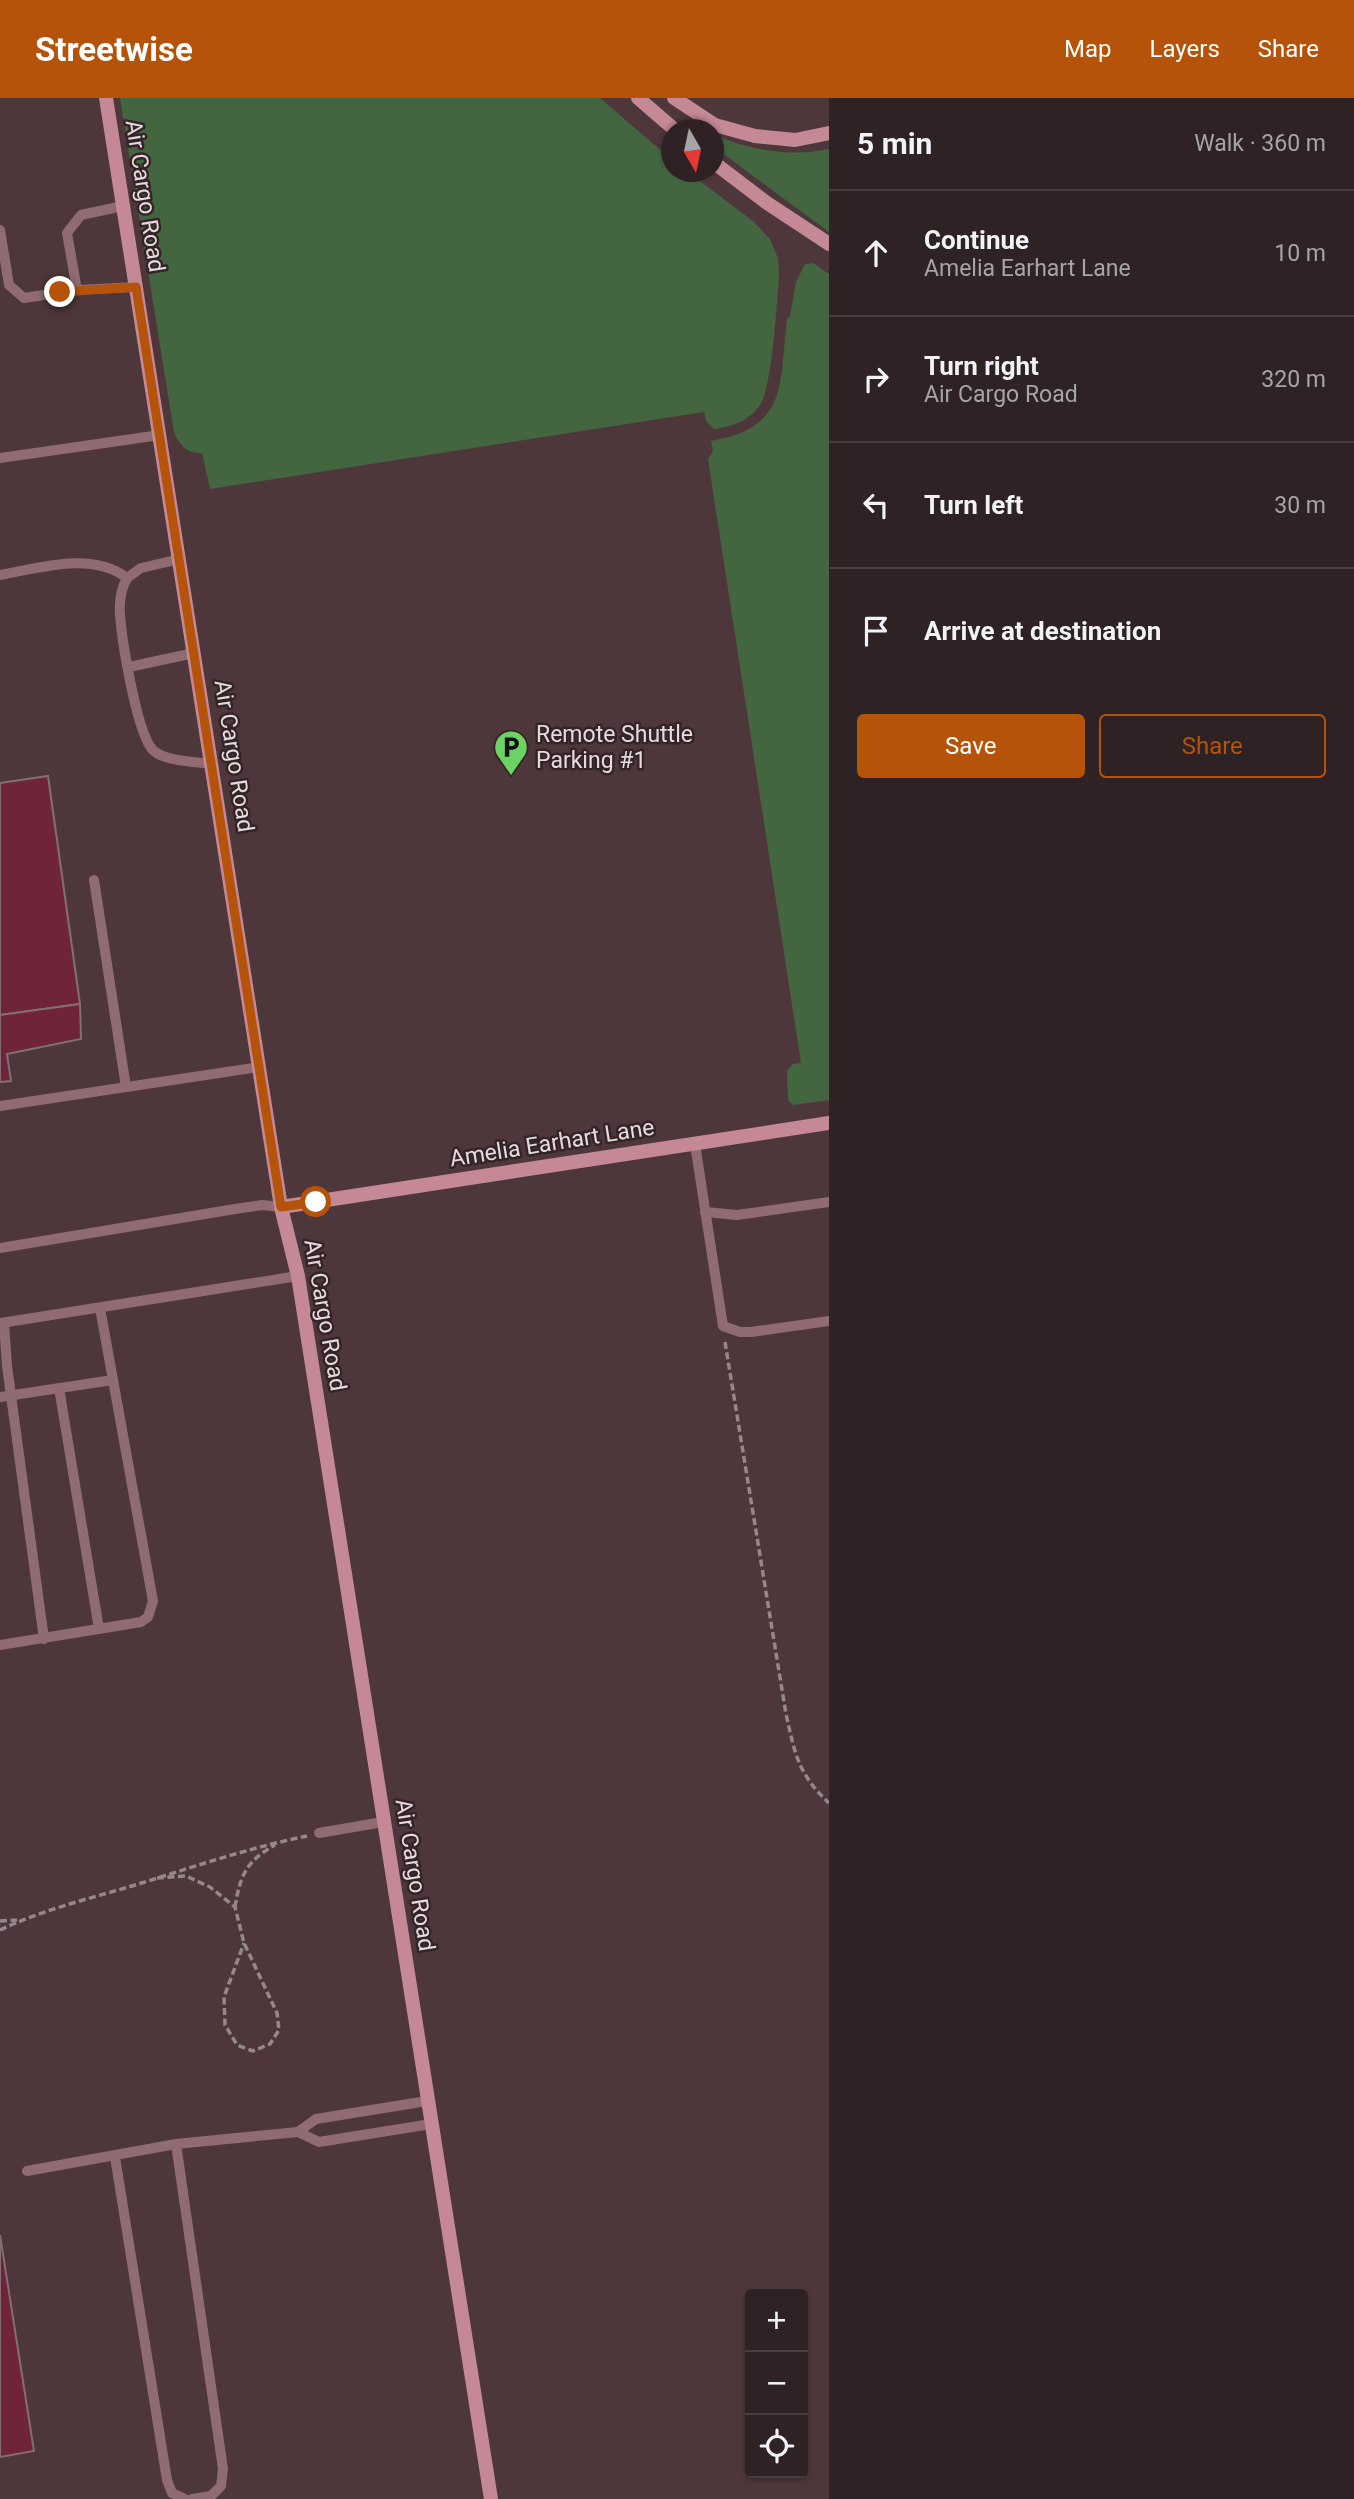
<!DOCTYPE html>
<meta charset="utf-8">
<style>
body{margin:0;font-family:Roboto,sans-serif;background:#362a2d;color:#f1f3f6}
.controls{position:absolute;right:21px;bottom:21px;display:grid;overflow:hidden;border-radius:7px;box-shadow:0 2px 5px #0004}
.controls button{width:63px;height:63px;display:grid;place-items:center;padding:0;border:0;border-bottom:2px solid #493f42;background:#2e2225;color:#f1f3f6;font:35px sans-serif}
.compass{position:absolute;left:661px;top:21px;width:63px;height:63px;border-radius:50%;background:#2e2225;box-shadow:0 2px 5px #0004;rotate:171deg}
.stop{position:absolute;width:21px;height:21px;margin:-16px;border:5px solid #b45309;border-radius:50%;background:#fff}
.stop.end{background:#b45309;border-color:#fff;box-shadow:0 2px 7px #0008}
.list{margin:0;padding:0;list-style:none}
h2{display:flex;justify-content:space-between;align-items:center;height:91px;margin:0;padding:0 28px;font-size:30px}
h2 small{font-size:23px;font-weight:400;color:#a7a4a7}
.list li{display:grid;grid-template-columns:46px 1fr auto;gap:21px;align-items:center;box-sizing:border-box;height:126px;padding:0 28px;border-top:2px solid #493f42}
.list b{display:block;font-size:26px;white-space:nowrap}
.list p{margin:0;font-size:23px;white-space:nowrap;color:#a7a4a7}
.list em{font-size:23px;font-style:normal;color:#a7a4a7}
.actions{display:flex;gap:14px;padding:21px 28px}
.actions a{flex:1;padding:16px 0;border:2px solid #b45309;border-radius:7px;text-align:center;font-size:24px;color:#b45309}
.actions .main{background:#b45309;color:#fff}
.icon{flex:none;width:38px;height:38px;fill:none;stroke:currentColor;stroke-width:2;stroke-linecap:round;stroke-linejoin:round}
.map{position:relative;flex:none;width:829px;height:2401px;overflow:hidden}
header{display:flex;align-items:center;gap:42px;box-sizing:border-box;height:98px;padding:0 35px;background:#b45309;color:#fff}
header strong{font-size:33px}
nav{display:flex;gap:38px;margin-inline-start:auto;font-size:24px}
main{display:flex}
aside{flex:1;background:#2e2225}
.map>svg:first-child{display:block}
.built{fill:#4e373b;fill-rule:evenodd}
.green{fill:#436540}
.building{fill:#6f243a;stroke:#826f73;stroke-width:2}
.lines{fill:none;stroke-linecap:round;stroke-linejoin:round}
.path{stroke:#94888a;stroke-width:3.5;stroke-dasharray:7 3.5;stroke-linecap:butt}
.lane{stroke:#906b72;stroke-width:10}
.secondary{stroke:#c48995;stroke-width:14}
.route{stroke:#b45309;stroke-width:9}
.labels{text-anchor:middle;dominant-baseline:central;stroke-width:5;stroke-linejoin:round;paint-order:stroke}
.street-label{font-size:23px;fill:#e5dbdd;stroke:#342427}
.poi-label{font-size:23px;fill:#e5dbdd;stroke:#342427;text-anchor:start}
</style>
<header>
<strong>Streetwise</strong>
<nav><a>Map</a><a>Layers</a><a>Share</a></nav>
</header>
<main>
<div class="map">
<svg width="829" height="2401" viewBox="0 0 829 2401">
<rect width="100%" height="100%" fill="#3e2e31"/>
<!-- built -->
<path class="built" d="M0 0H829V2401H0ZM671 32H713V74H671ZM750 2196H803V2375H750Z"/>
<!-- green -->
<g class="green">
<path d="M120 0H600L671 61V74H688L754 124 770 141 778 160 779 179C777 204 772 290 760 307 749 323 733 328 714 331L706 323 704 314 210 391 202 355C187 356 179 347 174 334Z"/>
<path d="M715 37C752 53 790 59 829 51V134L714 49Z"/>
<path d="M813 165 829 176V1002L793 1007 788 1002 787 972 793 966 801 965 708 361 713 354 711 343C789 330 779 286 787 221L790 218 796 184 805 166Z"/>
</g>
<!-- building -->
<g class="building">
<path d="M48 678 80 906 0 917V685Z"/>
<path d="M80 906 81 941 7 956 11 983 0 984V917Z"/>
<path d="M0 2137 34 2353 0 2359Z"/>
</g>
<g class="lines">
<!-- path -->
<g class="path">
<path d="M725 1244 786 1616C795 1656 798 1676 829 1705"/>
<path d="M157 1780 186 1778 210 1789 235 1809 244 1845 277 1915 279 1932 270 1946 253 1953 237 1947 225 1927 224 1899 244 1845"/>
<path d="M235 1809C240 1778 246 1763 275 1747"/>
<path d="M0 1823 17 1822"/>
<path d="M0 1832C42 1812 88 1801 132 1788 190 1770 248 1750 307 1738"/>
</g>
<!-- lane -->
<g class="lane">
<path d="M0 132 9 187 24 200 77 192 67 135 81 117 123 108"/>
<path d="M77 192 136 189"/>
<path d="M0 360 160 337"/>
<path d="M0 477C40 470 92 453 127 480L141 470 180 461"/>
<path d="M127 480C121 491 119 504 120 517 122 542 137 639 154 653 165 663 197 664 212 666"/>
<path d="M129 569 194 555"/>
<path d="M94 782 126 989"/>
<path d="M0 1008 259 969"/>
<path d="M695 1046 723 1228 740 1234H751L829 1223"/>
<path d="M705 1114 737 1117 829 1104"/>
<path d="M0 1150 235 1111 262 1107 281 1109"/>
<path d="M1 1225 298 1178"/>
<path d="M4 1225 7 1268 44 1541"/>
<path d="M59 1290 99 1531"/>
<path d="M0 1299 113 1282"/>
<path d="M0 1547 141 1524 148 1519 153 1503 100 1210"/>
<path d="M319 1735 383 1724"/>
<path d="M427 2003 316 2021 298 2034 319 2044 431 2026"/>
<path d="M176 2046 223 2371 221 2388 211 2398 192 2401"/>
<path d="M115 2059 167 2382 172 2395 185 2401"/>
<path d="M27 2073 176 2046 298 2034"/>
</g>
<!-- secondary -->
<g class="secondary">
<path d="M106 0 281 1109 298 1178 491 2401"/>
<path d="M638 0 675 32"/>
<path d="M674 0 715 27 755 38 795 42 829 35"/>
<path d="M713 64 767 105 829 146"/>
<path d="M281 1109 829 1025"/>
</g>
</g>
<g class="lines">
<!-- route -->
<path class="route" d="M60 194 136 189 281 1109 316 1104"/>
</g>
<!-- icons -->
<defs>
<g id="parking-pin" transform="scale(1.75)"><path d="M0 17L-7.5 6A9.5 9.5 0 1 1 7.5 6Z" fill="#6bd363" stroke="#342427"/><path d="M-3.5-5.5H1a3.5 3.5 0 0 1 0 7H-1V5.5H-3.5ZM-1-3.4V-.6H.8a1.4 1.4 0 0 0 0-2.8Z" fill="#111"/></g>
</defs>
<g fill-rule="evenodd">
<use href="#parking-pin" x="511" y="649"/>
</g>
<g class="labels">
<!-- street labels -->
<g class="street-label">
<text transform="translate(145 98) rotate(81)">Air Cargo Road</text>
<text transform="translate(234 658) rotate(81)">Air Cargo Road</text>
<text transform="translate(552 1045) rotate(-9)">Amelia Earhart Lane</text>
<text transform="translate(325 1217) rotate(80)">Air Cargo Road</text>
<text transform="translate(415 1777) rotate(81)">Air Cargo Road</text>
</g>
<!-- poi labels -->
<g class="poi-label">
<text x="536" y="636">Remote Shuttle<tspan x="536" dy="26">Parking #1</tspan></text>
</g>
</g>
</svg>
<div class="controls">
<button>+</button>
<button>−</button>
<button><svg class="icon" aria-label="locate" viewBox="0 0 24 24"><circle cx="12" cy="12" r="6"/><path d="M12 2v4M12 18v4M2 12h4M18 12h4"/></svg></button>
</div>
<svg class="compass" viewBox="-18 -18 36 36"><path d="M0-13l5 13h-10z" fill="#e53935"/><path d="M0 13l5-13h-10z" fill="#a7a4a7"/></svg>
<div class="stop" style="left:316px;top:1104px"></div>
<div class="stop end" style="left:60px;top:194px"></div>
</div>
<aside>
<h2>5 min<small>Walk · 360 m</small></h2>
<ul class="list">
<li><svg class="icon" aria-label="ahead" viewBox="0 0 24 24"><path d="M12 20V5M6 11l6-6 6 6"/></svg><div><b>Continue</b><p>Amelia Earhart Lane</p></div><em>10 m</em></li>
<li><svg class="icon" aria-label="right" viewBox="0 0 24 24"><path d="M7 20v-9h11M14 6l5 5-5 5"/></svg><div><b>Turn right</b><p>Air Cargo Road</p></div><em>320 m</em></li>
<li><svg class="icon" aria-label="left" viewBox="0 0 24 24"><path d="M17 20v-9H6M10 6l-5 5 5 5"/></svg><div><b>Turn left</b></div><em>30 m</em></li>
<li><svg class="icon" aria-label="arrive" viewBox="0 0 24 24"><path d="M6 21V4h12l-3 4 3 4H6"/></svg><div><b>Arrive at destination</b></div></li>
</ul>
<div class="actions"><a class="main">Save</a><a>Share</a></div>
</aside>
</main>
